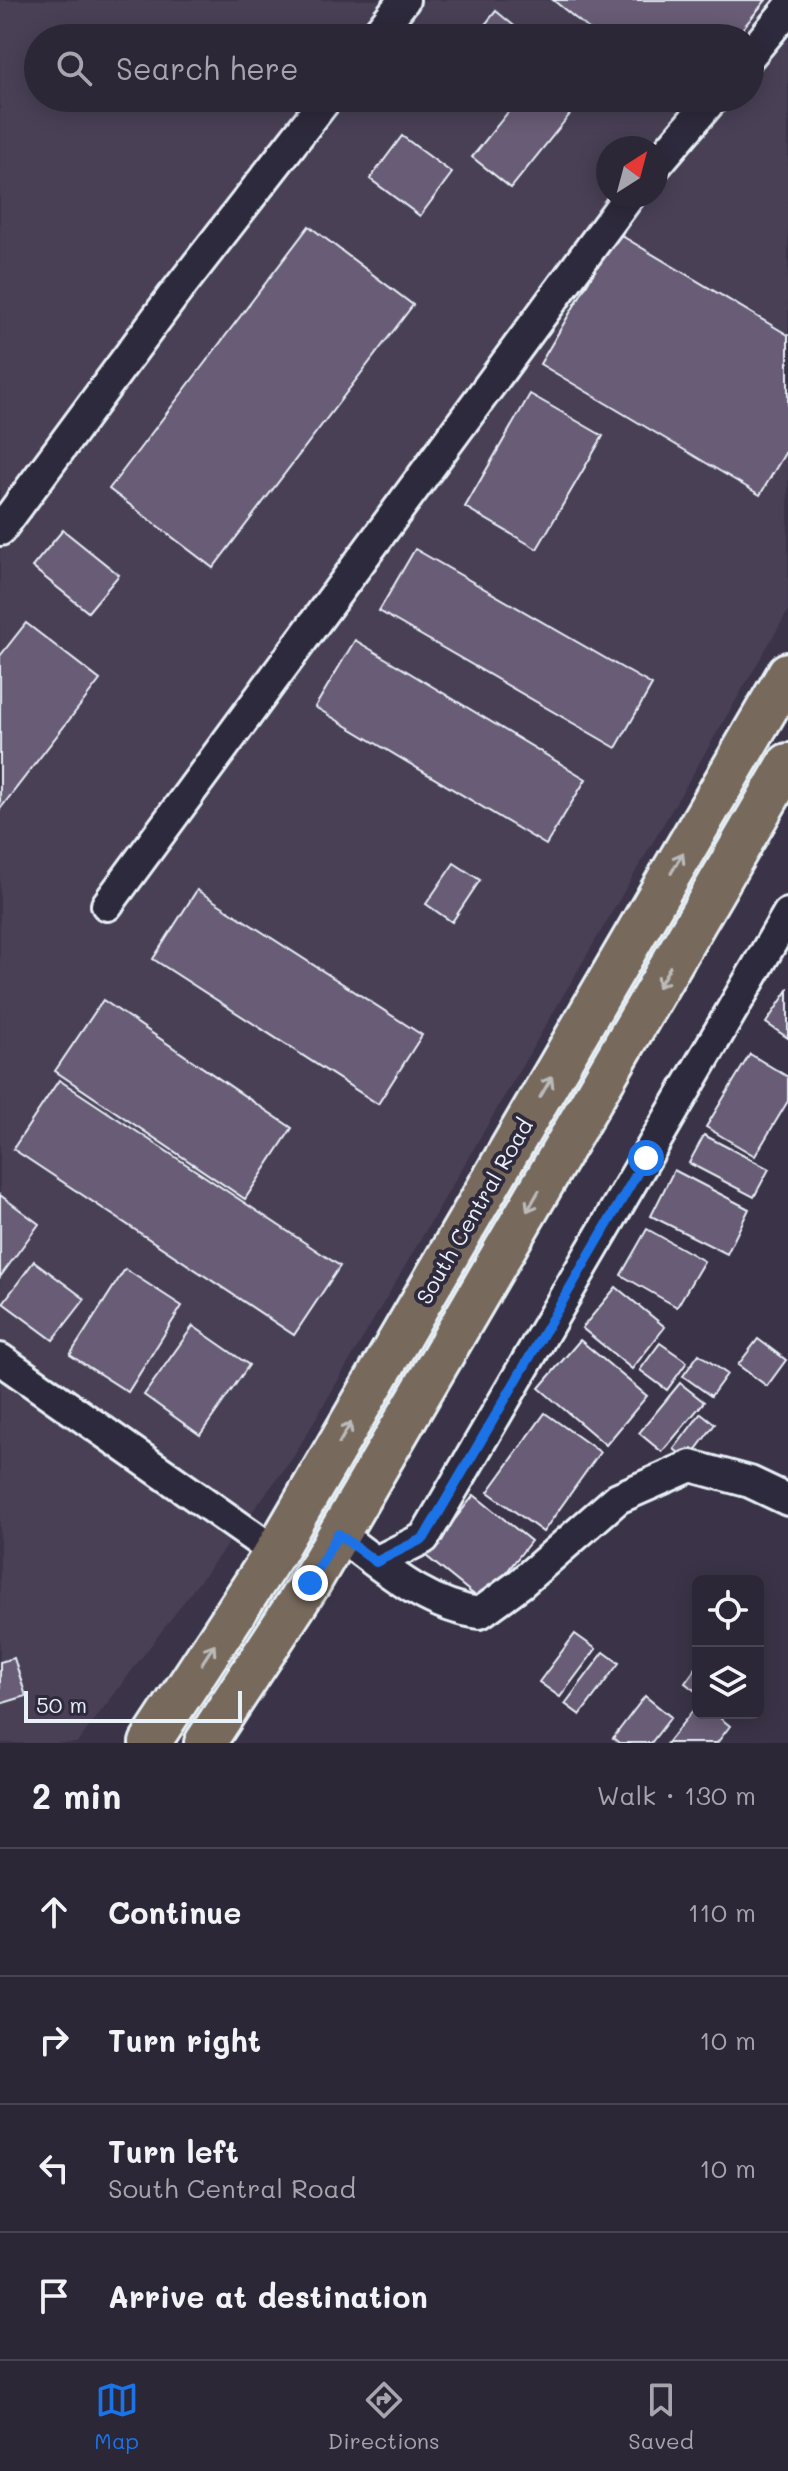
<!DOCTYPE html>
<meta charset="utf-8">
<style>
body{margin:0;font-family:Mali,sans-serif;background:#383342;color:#f1f3f6}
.controls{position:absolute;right:24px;bottom:24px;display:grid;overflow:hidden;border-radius:12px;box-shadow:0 4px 20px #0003}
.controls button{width:72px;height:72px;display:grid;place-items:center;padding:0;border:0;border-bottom:2px solid #484451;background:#2c2736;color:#f1f3f6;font:40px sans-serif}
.compass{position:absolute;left:596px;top:136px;width:72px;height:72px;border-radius:50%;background:#2c2736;box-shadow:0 4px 20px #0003;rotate:36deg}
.scale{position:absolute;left:24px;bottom:20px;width:218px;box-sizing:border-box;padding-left:8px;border:4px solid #e8f1f8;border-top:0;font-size:22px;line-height:28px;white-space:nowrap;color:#e8f1f8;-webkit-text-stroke:6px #2f2a3d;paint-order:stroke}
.stop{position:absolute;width:24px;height:24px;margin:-18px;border:6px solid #1a73e8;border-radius:50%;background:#fff}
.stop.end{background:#1a73e8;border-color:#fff;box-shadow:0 2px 8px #0008}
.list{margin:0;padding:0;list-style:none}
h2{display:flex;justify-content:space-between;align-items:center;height:104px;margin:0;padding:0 32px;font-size:34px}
h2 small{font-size:26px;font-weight:400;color:#a6a5ad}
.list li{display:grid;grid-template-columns:52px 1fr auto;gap:24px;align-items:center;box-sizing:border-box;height:128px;padding:0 32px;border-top:2px solid #484451}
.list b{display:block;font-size:30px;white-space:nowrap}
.list p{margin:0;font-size:26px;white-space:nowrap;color:#a6a5ad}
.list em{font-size:26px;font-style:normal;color:#a6a5ad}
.icon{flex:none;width:44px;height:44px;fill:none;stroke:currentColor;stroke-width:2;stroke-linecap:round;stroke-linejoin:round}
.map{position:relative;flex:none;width:788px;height:1743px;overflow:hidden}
.search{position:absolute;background:#2c2736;box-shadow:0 4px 20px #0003;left:24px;right:24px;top:24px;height:88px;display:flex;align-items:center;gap:20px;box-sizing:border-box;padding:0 28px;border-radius:44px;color:#a6a5ad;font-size:30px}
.sheet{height:616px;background:#2c2736}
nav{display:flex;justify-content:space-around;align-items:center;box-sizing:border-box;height:112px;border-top:2px solid #484451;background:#2c2736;font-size:22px;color:#a6a5ad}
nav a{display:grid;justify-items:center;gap:4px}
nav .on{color:#1a73e8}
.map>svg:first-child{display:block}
.built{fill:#494056;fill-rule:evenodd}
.building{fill:#695b76;stroke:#e8f1f8;stroke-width:2}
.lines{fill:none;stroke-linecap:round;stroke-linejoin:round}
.minor-casing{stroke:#e8f1f8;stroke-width:36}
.major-casing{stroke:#e8f1f8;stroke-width:46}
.minor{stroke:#2f2a3d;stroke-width:30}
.major{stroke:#77695c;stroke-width:40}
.oneway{stroke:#bbbbba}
.route{stroke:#1a73e8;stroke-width:10}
.labels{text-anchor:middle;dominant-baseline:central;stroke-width:8;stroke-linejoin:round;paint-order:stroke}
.street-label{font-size:22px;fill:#e8f1f8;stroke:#2f2a3d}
</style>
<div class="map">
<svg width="788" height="1743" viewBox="0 0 788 1743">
<rect width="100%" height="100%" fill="#3b3448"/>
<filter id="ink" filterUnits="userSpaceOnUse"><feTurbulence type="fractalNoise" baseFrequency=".0125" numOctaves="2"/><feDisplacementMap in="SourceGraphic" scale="16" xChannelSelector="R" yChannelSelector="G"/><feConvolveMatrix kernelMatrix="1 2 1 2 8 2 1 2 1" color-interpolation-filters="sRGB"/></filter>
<g filter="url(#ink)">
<!-- built -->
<path class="built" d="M0 0H788V611L292 1459 77 1743H0ZM38 38H750V98H38ZM608 148H656V196H608Z"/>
<!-- building -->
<g class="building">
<path d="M553 0H766L735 38H600Z"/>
<path d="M496 11 529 38H474Z"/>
<path d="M492 98H583L511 188 472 157 509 111Z"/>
<path d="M402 136 452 173 420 216 370 179Z"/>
<path d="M309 226 413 305 213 568 109 489Z"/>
<path d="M617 233 788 335V448L760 495 540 364Z"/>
<path d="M530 394 603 436 537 549 465 507Z"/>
<path d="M63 530 119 575 88 612 32 567Z"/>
<path d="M415 549 652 685 616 748 379 611Z"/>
<path d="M26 623 100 680 0 809V656Z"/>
<path d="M355 640 586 779 546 845 315 707Z"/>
<path d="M454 863 480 880 452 922 426 904Z"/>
<path d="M197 890 422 1035 378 1104 153 959Z"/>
<path d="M788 990V1038L766 1023Z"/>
<path d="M103 1000 292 1128 245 1199 55 1071Z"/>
<path d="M750 1054 788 1077V1101L755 1156 706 1127Z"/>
<path d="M59 1080 340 1266 294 1335 13 1149Z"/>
<path d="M704 1135 769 1169 754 1197 689 1163Z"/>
<path d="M674 1170 749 1209 727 1254 651 1216Z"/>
<path d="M0 1195 39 1224 0 1277Z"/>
<path d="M647 1229 704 1261 677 1307 621 1275Z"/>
<path d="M34 1261 85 1299 53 1340 3 1303Z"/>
<path d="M125 1269 182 1306 128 1392 70 1355Z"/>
<path d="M616 1287 665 1327 632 1369 582 1328Z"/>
<path d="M193 1326 249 1365 200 1435 144 1395Z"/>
<path d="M758 1339 786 1360 767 1386 738 1365Z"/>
<path d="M580 1340 647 1396 606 1445 539 1388Z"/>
<path d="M660 1343 687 1362 667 1390 640 1370Z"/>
<path d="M699 1354 727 1374 711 1396 683 1376Z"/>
<path d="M680 1383 704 1402 662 1452 639 1433Z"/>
<path d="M545 1413 600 1452 543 1532 488 1492Z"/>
<path d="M701 1413 715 1424 688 1460 674 1449Z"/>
<path d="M474 1495 531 1541 483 1602 426 1556Z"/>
<path d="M575 1634 596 1649 560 1697 539 1682Z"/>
<path d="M604 1652 619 1663 580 1715 565 1704Z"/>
<path d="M14 1658 26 1696 0 1704V1662Z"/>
<path d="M698 1665V1693L685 1683Z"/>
<path d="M645 1696 671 1717 651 1743H619L613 1738Z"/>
<path d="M698 1704V1713H714L730 1726 717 1743H667Z"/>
</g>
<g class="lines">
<!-- minor casing -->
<g class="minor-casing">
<g id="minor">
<path d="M374 38 404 0"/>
<path d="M750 55 788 9"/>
<path d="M656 165 713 98"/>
<path d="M0 530 173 296 327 98"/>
<path d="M107 905 629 196"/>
<path d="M0 1359 275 1552"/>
<path d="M338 1534C382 1566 425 1606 480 1613L521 1583 618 1498 691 1466 750 1482 788 1500"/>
<path d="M376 1562 424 1538 788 914"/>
</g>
</g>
<!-- major casing -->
<g class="major-casing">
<g id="major">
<path d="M150 1743 275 1552 788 673"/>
<path d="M205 1743 310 1583 788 764"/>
</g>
</g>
<!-- minor -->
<use href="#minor" class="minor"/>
<!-- major -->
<use href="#major" class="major"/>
</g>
<!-- one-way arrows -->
<defs><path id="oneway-shaft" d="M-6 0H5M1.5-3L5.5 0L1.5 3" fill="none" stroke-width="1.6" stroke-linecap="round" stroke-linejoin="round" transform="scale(2)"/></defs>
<g class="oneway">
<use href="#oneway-shaft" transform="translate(677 863) rotate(-60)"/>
<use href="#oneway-shaft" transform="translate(664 977) rotate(120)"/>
<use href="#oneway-shaft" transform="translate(546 1087) rotate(-60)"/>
<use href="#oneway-shaft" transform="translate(533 1201) rotate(120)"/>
<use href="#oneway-shaft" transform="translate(345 1433) rotate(-60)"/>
<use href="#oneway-shaft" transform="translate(208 1654) rotate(-57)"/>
</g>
</g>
<g class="lines" filter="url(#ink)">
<!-- route -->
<path class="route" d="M310 1583 338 1534 376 1562 424 1538 646 1158"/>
</g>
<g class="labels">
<!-- street labels -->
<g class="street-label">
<text transform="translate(474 1211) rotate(-60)">South Central Road</text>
</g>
</g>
</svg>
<div class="controls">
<button><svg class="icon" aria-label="locate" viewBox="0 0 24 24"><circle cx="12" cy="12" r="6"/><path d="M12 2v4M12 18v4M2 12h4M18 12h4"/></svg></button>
<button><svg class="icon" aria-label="layers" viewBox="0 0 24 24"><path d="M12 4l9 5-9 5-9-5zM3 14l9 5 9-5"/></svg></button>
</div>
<svg class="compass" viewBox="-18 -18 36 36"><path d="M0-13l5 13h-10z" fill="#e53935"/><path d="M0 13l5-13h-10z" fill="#a6a5ad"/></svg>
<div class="scale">50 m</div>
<div class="stop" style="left:646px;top:1158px"></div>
<div class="stop end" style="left:310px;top:1583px"></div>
<div class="search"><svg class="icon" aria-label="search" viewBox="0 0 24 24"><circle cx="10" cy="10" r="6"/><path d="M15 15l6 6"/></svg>Search here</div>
</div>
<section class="sheet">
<h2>2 min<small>Walk · 130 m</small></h2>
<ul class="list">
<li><svg class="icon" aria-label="ahead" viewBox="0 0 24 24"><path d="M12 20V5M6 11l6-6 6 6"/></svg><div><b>Continue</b></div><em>110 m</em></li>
<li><svg class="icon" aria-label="right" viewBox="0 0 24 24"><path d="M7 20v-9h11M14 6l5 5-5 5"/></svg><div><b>Turn right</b></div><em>10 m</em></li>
<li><svg class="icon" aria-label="left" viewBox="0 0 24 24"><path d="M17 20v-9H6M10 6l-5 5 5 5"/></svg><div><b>Turn left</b><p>South Central Road</p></div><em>10 m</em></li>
<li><svg class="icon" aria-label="arrive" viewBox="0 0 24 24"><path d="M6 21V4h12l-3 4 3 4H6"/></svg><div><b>Arrive at destination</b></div></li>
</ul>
</section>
<nav>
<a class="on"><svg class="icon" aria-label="map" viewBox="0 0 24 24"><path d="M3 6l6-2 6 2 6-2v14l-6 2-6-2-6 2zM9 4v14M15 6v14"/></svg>Map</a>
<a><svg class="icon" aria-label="directions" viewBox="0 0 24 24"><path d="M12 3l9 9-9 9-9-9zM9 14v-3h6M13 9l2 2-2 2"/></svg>Directions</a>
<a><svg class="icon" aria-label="saved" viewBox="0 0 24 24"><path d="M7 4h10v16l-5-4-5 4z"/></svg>Saved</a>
</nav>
